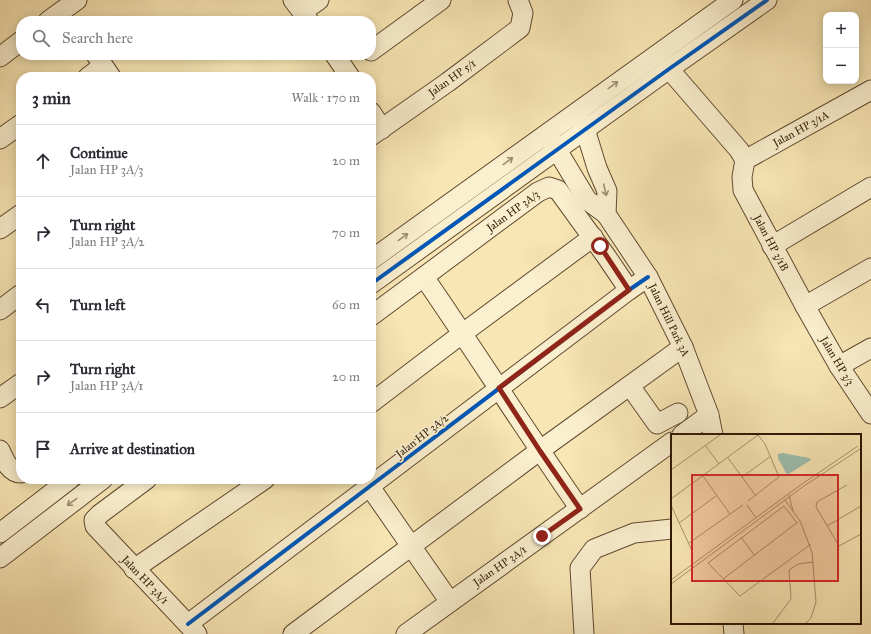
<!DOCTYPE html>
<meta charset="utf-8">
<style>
body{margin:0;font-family:"IM FELL Great Primer",serif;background:#f7f7f7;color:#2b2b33}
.controls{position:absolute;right:12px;top:12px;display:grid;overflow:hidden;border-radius:8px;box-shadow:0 2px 10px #0003}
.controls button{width:36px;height:36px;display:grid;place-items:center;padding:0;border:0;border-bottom:1px solid #e1e1e2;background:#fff;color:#2b2b33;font:20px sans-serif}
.stop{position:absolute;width:12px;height:12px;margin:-9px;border:3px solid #8f2418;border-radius:50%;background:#fff}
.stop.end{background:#8f2418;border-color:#fff;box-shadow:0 1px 4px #0008}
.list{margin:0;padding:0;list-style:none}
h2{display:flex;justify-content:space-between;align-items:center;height:52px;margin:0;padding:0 16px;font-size:17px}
h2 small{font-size:13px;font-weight:400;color:#7c7c81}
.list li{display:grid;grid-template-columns:26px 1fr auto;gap:12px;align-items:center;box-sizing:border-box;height:72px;padding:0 16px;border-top:1px solid #e1e1e2}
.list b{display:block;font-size:15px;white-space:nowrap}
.list p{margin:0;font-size:13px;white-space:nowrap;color:#7c7c81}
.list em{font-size:13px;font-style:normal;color:#7c7c81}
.icon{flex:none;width:22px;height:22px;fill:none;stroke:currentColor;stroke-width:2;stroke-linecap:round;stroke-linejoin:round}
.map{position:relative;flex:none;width:871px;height:634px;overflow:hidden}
.search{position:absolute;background:#fff;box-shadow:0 2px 10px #0003;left:16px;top:16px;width:360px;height:44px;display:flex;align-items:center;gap:10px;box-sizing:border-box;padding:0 14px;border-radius:16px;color:#7c7c81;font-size:15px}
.panel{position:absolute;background:#fff;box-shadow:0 2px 10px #0003;left:16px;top:72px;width:360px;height:412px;border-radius:16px}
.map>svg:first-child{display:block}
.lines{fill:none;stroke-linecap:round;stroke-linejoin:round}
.minor-casing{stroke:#604a30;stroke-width:21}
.minor{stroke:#faefce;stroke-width:19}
.cycleway-casing{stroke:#faefce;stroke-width:6}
.cycleway{stroke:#0057b8;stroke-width:4}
.oneway{stroke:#9e8d73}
.route{stroke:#8f2418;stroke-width:5}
.labels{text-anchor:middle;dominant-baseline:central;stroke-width:3.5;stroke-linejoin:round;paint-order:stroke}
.street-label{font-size:11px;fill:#2e1604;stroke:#faefce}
.inset-road{fill:none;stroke:#a7936e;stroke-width:1}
.view{fill:#d62828;fill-opacity:0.15;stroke:#d62828;stroke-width:2}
.inset-edge{fill:none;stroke:#2e1604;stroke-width:2}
</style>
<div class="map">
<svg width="871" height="634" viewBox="0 0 871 634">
<rect width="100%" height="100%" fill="#f8e6b4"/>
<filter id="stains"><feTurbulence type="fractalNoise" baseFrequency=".005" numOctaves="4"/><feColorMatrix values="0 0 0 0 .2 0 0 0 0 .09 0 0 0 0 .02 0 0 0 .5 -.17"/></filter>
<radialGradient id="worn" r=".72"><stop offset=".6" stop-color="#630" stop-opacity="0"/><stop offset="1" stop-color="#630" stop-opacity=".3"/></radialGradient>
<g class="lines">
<!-- minor casing -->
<g class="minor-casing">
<g id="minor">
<path d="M293 0 309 21"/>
<path d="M302 12 319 0"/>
<path d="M48 21 77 0"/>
<path d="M371 51 441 0"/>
<path d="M96 55 111 77"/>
<path d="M335 55 350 77"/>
<path d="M0 57 21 41"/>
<path d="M669 69 739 150 745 160"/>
<path d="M88 77 103 66"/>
<path d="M871 90 745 160 742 177 743 190 805 306 839 366 871 414"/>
<path d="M371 112 382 129"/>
<path d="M579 120 585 129 597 168 607 191 606 214"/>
<path d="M371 136 448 82 520 28 523 13 518 0"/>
<path d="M0 139 21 124"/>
<path d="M551 140 587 200 606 214 648 277 683 347 709 415 713 435"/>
<path d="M0 229 21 214"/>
<path d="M772 246 871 187"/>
<path d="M371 260 733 0"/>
<path d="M424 277C477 354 527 433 580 509"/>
<path d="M371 284 669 69 767 0"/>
<path d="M805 306 871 268"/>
<path d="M0 310 21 294"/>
<path d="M371 316 538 192 549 187 558 190 606 256 629 290"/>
<path d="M839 366 871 348"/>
<path d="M630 386 657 424 678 413"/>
<path d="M0 398 21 383"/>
<path d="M371 403 463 333 593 237"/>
<path d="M682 435 709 415"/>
<path d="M0 450C4 459 9 473 21 473"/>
<path d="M147 479 100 514 94 520 95 526 197 634"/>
<path d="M370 487 450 602"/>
<path d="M0 533 70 479"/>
<path d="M0 558 103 479"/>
<path d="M134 569 265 479"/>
<path d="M733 623 734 634"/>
<path d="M188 624C335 513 482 401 629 290L648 277"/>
<path d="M293 634 539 451 683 347"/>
<path d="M406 634 672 442"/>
<path d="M584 634 580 568 594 549 634 533 672 529"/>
</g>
</g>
<!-- minor -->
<use href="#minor" class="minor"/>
<!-- cycleway casing -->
<g class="cycleway-casing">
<g id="cycleway">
<path d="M371 284 669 69 767 0"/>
<path d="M188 624C335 513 482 401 629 290L648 277"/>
</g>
</g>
<!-- cycleway -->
<use href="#cycleway" class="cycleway"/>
</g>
<!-- one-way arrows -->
<defs><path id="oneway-shaft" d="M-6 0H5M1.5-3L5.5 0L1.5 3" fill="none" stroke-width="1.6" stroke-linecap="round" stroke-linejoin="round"/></defs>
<g class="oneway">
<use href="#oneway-shaft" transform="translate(613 85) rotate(-36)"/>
<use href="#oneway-shaft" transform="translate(508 161) rotate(-36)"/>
<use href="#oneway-shaft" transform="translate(605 190) rotate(77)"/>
<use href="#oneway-shaft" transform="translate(403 237) rotate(-36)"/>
<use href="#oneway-shaft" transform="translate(72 502) rotate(144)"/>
</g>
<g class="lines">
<!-- route -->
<path class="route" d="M542 536 580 509 540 451 499 388 629 290 600 246"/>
</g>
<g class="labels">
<!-- street labels -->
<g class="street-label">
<text transform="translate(452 78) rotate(-36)">Jalan HP 5/1</text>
<text transform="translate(801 129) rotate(-29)">Jalan HP 3/1A</text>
<text transform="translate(513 211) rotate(-36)">Jalan HP 3A/3</text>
<text transform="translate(771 243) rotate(62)">Jalan HP 3/1B</text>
<text transform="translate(669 320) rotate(64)">Jalan Hill Park 3A</text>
<text transform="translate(837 361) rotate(59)">Jalan HP 3/3</text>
<text transform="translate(422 436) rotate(-38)">Jalan HP 3A/2</text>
<text transform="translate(500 566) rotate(-35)">Jalan HP 3A/1</text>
<text transform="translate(145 580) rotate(46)">Jalan HP 3A/1</text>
</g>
</g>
<!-- overview -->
<g transform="translate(671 434)">
<rect width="190" height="190" fill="#f8e6b4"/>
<path d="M112 19 138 24 140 26 116 41 107 24V20Z" fill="#9dbfaf"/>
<path class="inset-road" d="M34 11 48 30M57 24 85 62M0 36 49 1M32 42 59 80M71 43 100 22M176 51 146 68 145 73 168 112 190 100M118 61 122 77M0 65 87 1M114 66 129 87 141 118 145 168 140 184 135 189M77 67 108 43 94 10 87 1M0 71 22 119M76 71 85 84M8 89 45 62M126 89 113 72 37 129 69 162 140 110M156 92 190 72M70 103 84 122M18 109 72 71M52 145 127 88M0 146 131 50 187 12M0 150 133 52 189 15M102 189 120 165 118 136 127 130 142 128"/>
<path class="view" d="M21 41H167V147H21Z"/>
<rect width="190" height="190" class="inset-edge"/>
</g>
<rect width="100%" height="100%" filter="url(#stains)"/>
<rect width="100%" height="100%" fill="url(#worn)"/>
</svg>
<div class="controls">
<button>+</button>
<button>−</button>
</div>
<div class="stop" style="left:600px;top:246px"></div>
<div class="stop end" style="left:542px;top:536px"></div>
<div class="search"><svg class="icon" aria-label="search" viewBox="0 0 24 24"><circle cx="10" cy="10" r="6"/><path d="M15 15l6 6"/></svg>Search here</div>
<section class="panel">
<h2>3 min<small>Walk · 170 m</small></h2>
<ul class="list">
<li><svg class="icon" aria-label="ahead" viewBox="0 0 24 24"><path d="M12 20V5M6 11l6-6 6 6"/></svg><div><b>Continue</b><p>Jalan HP 3A/3</p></div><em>20 m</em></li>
<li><svg class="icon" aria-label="right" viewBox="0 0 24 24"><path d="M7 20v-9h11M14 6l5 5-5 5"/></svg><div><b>Turn right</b><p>Jalan HP 3A/2</p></div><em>70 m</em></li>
<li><svg class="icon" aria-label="left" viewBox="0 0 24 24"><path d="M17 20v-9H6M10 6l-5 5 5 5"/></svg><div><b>Turn left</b></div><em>60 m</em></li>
<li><svg class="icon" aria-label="right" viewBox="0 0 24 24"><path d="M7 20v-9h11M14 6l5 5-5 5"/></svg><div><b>Turn right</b><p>Jalan HP 3A/1</p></div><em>20 m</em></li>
<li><svg class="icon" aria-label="arrive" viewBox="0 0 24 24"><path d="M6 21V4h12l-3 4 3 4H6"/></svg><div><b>Arrive at destination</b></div></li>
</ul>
</section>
</div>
